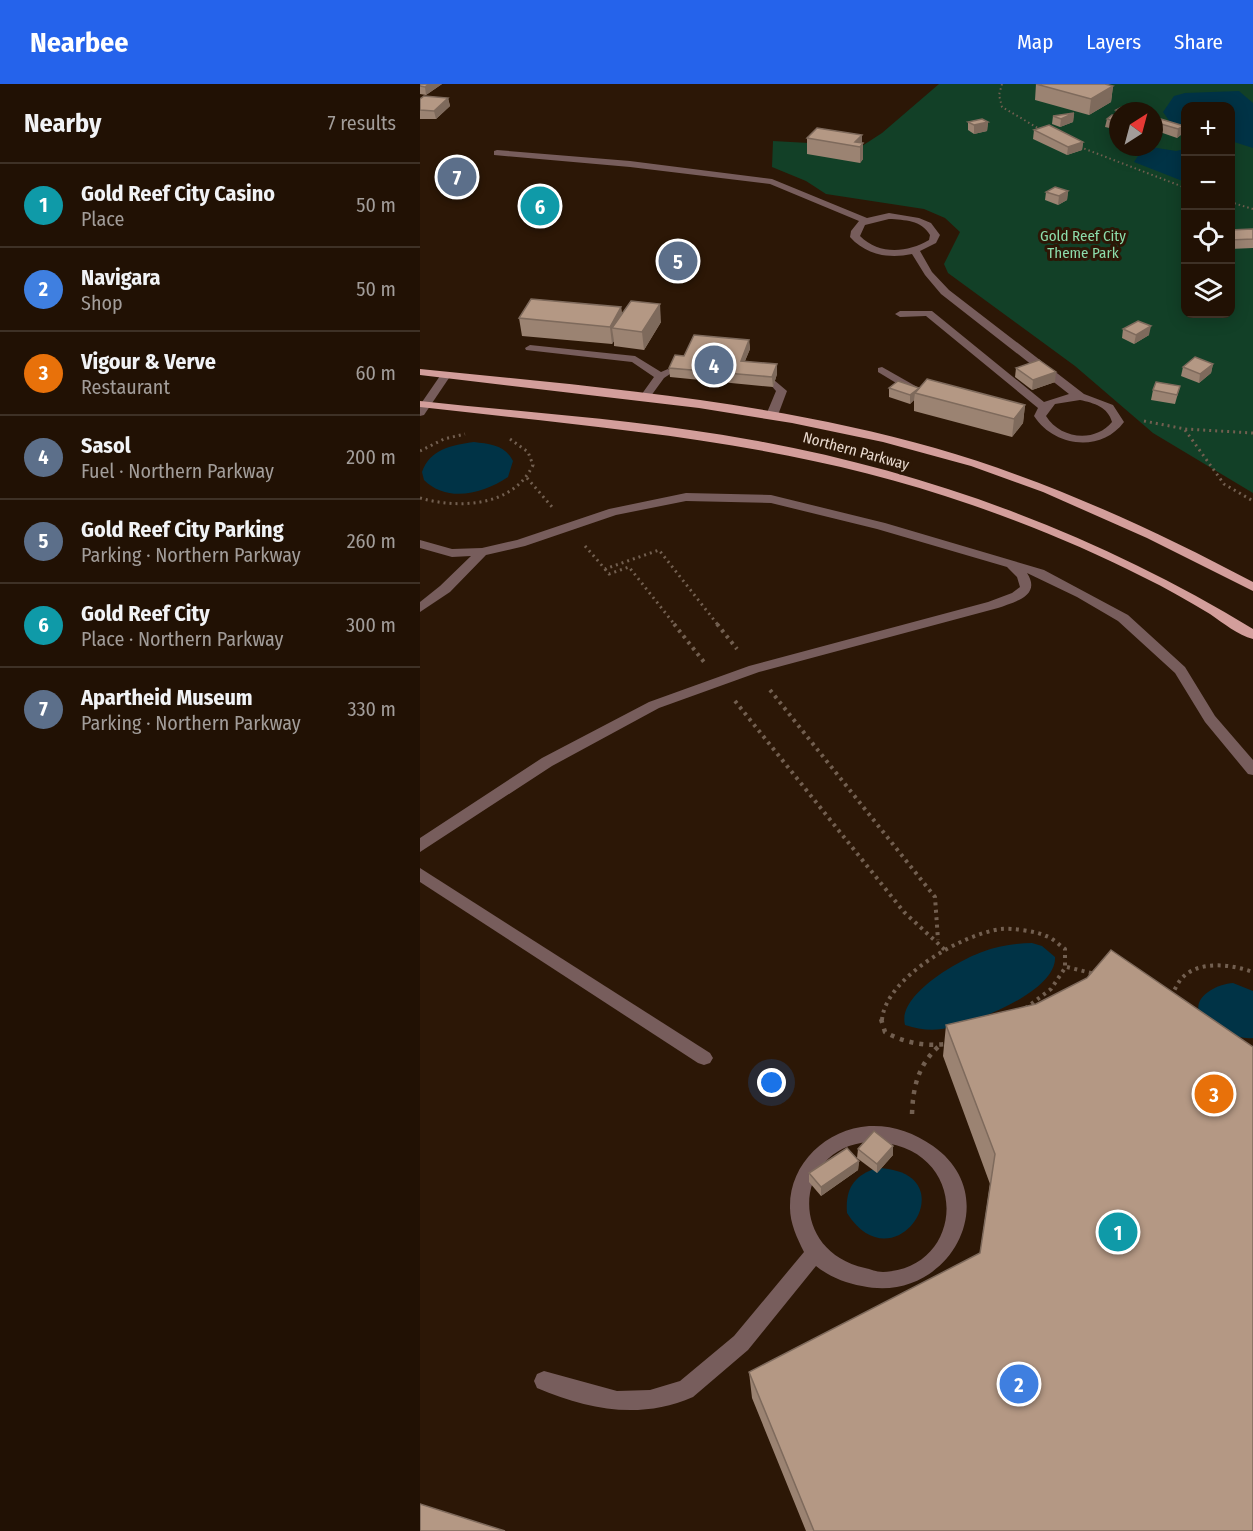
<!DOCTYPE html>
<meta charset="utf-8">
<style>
body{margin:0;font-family:"Fira Sans Condensed",sans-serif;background:#291a0e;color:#f1f3f6}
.controls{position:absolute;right:18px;top:18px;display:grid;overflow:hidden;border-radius:12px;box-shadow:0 3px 15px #0003}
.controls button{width:54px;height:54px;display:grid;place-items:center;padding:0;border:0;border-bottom:2px solid #3e3126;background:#211104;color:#f1f3f6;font:30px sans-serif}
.compass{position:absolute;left:689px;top:18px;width:54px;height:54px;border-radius:50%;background:#211104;box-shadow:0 3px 15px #0003;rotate:36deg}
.you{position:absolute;left:352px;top:999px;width:21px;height:21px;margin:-15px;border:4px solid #fff;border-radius:50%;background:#1a73e8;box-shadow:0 0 0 9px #1a73e833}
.badge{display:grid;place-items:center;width:39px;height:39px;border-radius:50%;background:#2563eb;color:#fff;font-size:20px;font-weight:700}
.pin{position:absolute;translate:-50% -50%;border:3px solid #fff;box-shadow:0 2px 6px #0006}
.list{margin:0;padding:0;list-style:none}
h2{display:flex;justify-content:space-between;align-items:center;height:78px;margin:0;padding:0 24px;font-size:26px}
h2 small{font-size:20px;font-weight:400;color:#a29d9a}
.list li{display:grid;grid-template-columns:39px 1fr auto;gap:18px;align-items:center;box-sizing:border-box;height:84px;padding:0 24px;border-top:2px solid #3e3126}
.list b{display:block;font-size:22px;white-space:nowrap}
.list p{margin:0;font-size:20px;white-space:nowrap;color:#a29d9a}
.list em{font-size:20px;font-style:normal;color:#a29d9a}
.icon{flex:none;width:33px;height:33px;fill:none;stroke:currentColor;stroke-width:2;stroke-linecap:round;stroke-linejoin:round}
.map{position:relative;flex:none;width:833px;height:1447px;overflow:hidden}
header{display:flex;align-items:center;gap:36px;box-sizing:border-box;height:84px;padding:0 30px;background:#2563eb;color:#fff}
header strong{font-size:28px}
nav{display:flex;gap:33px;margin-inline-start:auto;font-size:21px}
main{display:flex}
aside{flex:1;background:#211104}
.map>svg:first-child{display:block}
.green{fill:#124027;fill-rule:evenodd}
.water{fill:#003346}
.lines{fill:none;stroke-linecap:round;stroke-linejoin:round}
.path-far3{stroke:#725f50;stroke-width:2;stroke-dasharray:1.5 3;stroke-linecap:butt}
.path-far2{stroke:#725f50;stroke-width:3;stroke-dasharray:2 4;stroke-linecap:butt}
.path-far1{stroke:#725f50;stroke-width:4;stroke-dasharray:3 4.5;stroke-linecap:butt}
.path{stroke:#725f50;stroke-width:4.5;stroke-dasharray:4 6;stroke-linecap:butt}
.minor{fill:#775d5c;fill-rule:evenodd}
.major{fill:#d39e9b;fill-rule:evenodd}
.wall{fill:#9b8372}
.shaded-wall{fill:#7e6a5c}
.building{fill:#b49884;stroke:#7e6a5c;stroke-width:1.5}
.labels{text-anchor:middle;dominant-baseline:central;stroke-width:6;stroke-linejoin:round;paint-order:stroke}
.far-park-label{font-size:15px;fill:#8cdcab;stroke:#2c1706}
.far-street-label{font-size:15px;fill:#eadbd0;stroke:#2c1706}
</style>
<header>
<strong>Nearbee</strong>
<nav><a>Map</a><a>Layers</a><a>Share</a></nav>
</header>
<main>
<aside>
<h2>Nearby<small>7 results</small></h2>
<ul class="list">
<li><span class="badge" style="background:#0f9aa8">1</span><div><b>Gold Reef City Casino</b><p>Place</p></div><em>50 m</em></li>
<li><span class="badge" style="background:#3f7fe0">2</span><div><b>Navigara</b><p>Shop</p></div><em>50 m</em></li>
<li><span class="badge" style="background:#e8710a">3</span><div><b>Vigour &amp; Verve</b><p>Restaurant</p></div><em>60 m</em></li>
<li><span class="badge" style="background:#5c6f8a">4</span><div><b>Sasol</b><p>Fuel · Northern Parkway</p></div><em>200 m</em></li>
<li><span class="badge" style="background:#5c6f8a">5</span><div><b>Gold Reef City Parking</b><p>Parking · Northern Parkway</p></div><em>260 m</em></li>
<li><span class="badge" style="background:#0f9aa8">6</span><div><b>Gold Reef City</b><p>Place · Northern Parkway</p></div><em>300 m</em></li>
<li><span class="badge" style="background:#5c6f8a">7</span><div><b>Apartheid Museum</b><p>Parking · Northern Parkway</p></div><em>330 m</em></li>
</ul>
</aside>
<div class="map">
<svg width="833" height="1447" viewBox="0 0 833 1447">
<rect width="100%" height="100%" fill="#2c1706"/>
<!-- green -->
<path class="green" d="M519 0H833V409L733 349 655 282 528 189 524 180 540 148 525 134 504 125 406 110 386 97 352 83 353 57 442 62 462 49ZM766 22H810V230H766ZM698 27H734V63H698Z"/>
<!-- water -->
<g class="water">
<path d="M819 7 833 19V64L811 57 810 22H766L765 42 750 38 743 28 754 12 765 9Z"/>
<path d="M731 63 756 67 765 65V98L714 78 718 72 733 67Z"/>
<path d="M54 358C70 360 85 361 93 377L88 393C63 410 27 419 4 396L2 388C10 365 32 361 54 358Z"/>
<path d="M612 859 622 862 635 873C637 908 550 941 522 945 509 947 498 945 485 941 477 911 539 876 562 868 577 862 596 859 612 859Z"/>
<path d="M813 899 833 907V954C819 956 797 946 786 937 764 918 794 900 813 899Z"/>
<path d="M457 1084C551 1087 475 1205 427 1129 425 1105 434 1091 457 1084Z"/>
</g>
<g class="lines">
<!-- path-far3 -->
<g class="path-far3">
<path d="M582 0 579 11 582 23 623 47"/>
<path d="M660 63 766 104"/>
<path d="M810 118 833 125"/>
</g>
<!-- path-far2 -->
<g class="path-far2">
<path d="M724 337 765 345 833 349"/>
<path d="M765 346 804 400 833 417"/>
<path d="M0 367 24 355 45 350"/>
<path d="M107 394 133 424"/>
<path d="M0 414C39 425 93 423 113 381L108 368 90 355"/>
<path d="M165 462 185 485 239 466 298 541"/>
<path d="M185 485 189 490 209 483 255 541"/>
</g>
<!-- path-far1 -->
<g class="path-far1">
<path d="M254 540 284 578"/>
<path d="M297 540 317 565"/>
<path d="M350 606 515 813 518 856"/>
<path d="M315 617 484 828 525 866"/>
<path d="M647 883 675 890"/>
<path d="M751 912C755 906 758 897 764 892 782 876 813 881 833 888"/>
<path d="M462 936C465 894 542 850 581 845 592 844 616 847 626 852 633 854 639 861 645 865V884L631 905 590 936"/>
</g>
<!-- path -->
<g class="path">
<path d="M461 935 465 948C508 972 553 959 593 935"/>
<path d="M492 1030C493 1003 498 981 519 962"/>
</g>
<!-- minor -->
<g class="minor">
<path d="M77 66 210 77 352 95 447 134 469 129 499 134 511 139 520 151 516 159 500 167 512 188 529 206 664 310 693 321 704 338C681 369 634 363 614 332L618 324 506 232 480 233 475 230 480 227H512L624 318 649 310 521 210 505 191 492 170C469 175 446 171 430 153L431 147 439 137 350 100 210 83 74 71V67ZM469 135C485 136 501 136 510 151L509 156C487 169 459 171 440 152L445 141ZM660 316C674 319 688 323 692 338 675 359 640 355 626 332L635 320Z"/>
<path d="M110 261 215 272 241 288 248 285 253 288 244 294 228 316 224 317 219 314 234 293 212 278 106 266 105 264Z"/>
<path d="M462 283 499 304 500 306 491 308 458 288V284Z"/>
<path d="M26 288 31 291 4 331 0 332V321L22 289Z"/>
<path d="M354 296 367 307 358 331 352 334 346 331 356 307 349 299Z"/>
<path d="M266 409 351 411 465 439 624 486 708 531 765 583 795 632 833 676V691L828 690 785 638 755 589 698 537 657 513 607 489C622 512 594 518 578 524L339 588 239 624 132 682 0 768V754L122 674 229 618 329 582 568 518 592 509 600 503 597 493 587 483 457 445 351 419 266 417 196 431 105 462 66 471 30 508 0 528V518L20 502 51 472 32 473 0 464V456L32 465 62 464 97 456 189 425Z"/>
<path d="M0 784 290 969 293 974 290 979 284 981 278 979 0 798Z"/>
<path d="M449 1042C473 1041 493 1048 513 1062 587 1114 528 1221 442 1202 425 1199 410 1193 396 1182L328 1266 273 1313C220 1336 169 1326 117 1304L114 1297 117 1290 124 1287 197 1307 230 1306 260 1297 314 1252 384 1168C377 1154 370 1139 370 1124 369 1080 406 1045 449 1042ZM449 1058C551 1057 549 1185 463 1188 457 1188 450 1185 445 1184 366 1167 374 1063 449 1058Z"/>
</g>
<!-- major -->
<g class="major">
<path d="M0 285C169 302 352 317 515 364 626 396 731 444 833 498V507L727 454 623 408 551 382 463 358 372 339 279 324 0 291Z"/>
<path d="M0 317C111 329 223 336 332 356 510 388 679 451 833 545V555C818 551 803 539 790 530 768 517 746 504 723 493 668 465 610 441 552 421 370 357 189 345 0 323Z"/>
</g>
</g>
<!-- wall -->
<g class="wall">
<path d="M0 0H22L6 11 0 10Z"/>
<path d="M616 0 693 2 691 18 669 31 615 16Z"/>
<path d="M28 14 30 22 16 35H0V15Z"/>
<path d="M696 26 715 27H698V46L685 43 687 35 695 32Z"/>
<path d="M654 29 653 38 640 43 632 40 633 32Z"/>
<path d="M734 33 764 42 762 50 757 54 734 46Z"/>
<path d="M548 38H568L567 47 554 50 548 46Z"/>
<path d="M614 46 663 58 662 66 647 71 613 55Z"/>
<path d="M387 54 442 59 443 75 440 79 387 70Z"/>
<path d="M648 107 647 116 638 121 625 116 626 108Z"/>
<path d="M833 145V164L810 165V146Z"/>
<path d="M201 223 202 230 241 238 224 266 194 262V257L192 260 102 252 99 234Z"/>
<path d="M703 245 729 251 714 260 702 254Z"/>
<path d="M329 256 330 265 325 277 357 290 353 303 250 293 249 284 264 272Z"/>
<path d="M793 280 791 289 779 299 761 292 763 283Z"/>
<path d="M596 284 635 298 612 306 595 293Z"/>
<path d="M760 302 755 320 731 316 733 306Z"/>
<path d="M469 304H499L605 321 603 339 592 353 494 327V316L490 320 469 313Z"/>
<path d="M526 941 833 1447H386L332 1314 329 1288 560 1169 570 1100 523 972Z"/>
<path d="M473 1062V1071L457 1089 437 1074 438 1065Z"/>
<path d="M439 1077 438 1086 401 1112 389 1098V1089Z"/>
</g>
<!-- shaded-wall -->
<g class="shaded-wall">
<path d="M9 0H22L6 11 5 3Z"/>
<path d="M693 2 691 18 669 31 671 15Z"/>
<path d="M28 14 30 22 16 35 14 27Z"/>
<path d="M654 29 653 38 640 43 641 35Z"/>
<path d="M568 38 567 47 554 50V41Z"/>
<path d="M764 42 762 50 757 54 758 45Z"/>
<path d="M442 51V61L443 59V75L440 79V63L435 58Z"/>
<path d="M663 58 662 66 647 71 648 63Z"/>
<path d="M648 107 647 116 638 121 639 112Z"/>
<path d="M240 220 241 238 224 266 222 248Z"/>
<path d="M201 223 203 241 192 244 194 257 192 260 190 243Z"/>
<path d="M731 242 729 251 714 260 716 251Z"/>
<path d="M329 256 330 265 321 286V277Z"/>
<path d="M357 280V290L353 303 352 293Z"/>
<path d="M793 280 791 289 779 299 780 290Z"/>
<path d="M636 288 635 298 612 306 613 296Z"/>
<path d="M499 304 495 309 494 316 490 320V311Z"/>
<path d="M605 321 603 339 592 353 594 335Z"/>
<path d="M473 1062V1071L457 1089V1080Z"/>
<path d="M439 1077 438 1086 401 1112V1103Z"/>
</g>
<!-- building -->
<g class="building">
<path d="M0 0H9L5 3 0 2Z"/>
<path d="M616 0H685L693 2 671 15Z"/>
<path d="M4 12 28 14 14 27 0 26V15Z"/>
<path d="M702 23 715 27H700L696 26Z"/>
<path d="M654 29 641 35 633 32Z"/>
<path d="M692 31 698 32V38L687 35Z"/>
<path d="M734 33 764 42 758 45 734 38Z"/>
<path d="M562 35 568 38 554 41 548 38Z"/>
<path d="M629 41 663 58 648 63 614 46Z"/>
<path d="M397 44 442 51 435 58 443 59 440 63 387 54Z"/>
<path d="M635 103 648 107 639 112 626 108Z"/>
<path d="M833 145V155L810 156V146Z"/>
<path d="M111 215 201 223 190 243 99 234Z"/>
<path d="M211 217 240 220 222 248 192 244Z"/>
<path d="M718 237 731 242 716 251 703 245Z"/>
<path d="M274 251 329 256 321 277 357 280 352 293 249 284 255 271 264 272Z"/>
<path d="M775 273 793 280 780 290 763 283Z"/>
<path d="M619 276 636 288 613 296 596 284Z"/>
<path d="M507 295 605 321 594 335 495 309Z"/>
<path d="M478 297 499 304 490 311 469 304Z"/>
<path d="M736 298 760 302 757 311 733 306Z"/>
<path d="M691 866 833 963V1447H394L329 1288 560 1169 575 1070 526 941 616 920 667 894Z"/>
<path d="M454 1047 473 1062 457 1080 438 1065Z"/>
<path d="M427 1064 439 1077 401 1103 389 1089Z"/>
<path d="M0 1420 85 1447H0Z"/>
</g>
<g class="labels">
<!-- far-park labels -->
<g class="far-park-label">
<text x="663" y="152">Gold Reef City<tspan x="663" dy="17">Theme Park</tspan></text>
</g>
<!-- far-street labels -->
<g class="far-street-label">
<text transform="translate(436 367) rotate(15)">Northern Parkway</text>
</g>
</g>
</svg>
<div class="controls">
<button>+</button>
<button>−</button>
<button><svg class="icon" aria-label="locate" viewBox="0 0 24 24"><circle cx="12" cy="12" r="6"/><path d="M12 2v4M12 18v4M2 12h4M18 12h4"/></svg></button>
<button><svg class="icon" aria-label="layers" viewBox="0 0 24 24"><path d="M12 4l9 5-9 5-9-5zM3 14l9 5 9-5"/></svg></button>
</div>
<svg class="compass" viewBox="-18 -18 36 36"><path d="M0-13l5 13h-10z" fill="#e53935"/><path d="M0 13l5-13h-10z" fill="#a29d9a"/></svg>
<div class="you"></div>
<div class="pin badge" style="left:698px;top:1148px;background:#0f9aa8">1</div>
<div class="pin badge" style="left:599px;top:1300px;background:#3f7fe0">2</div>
<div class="pin badge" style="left:794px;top:1010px;background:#e8710a">3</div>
<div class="pin badge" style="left:294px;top:281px;background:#5c6f8a">4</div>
<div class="pin badge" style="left:258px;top:177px;background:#5c6f8a">5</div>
<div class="pin badge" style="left:120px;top:122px;background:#0f9aa8">6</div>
<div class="pin badge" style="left:37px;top:93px;background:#5c6f8a">7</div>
</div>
</main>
